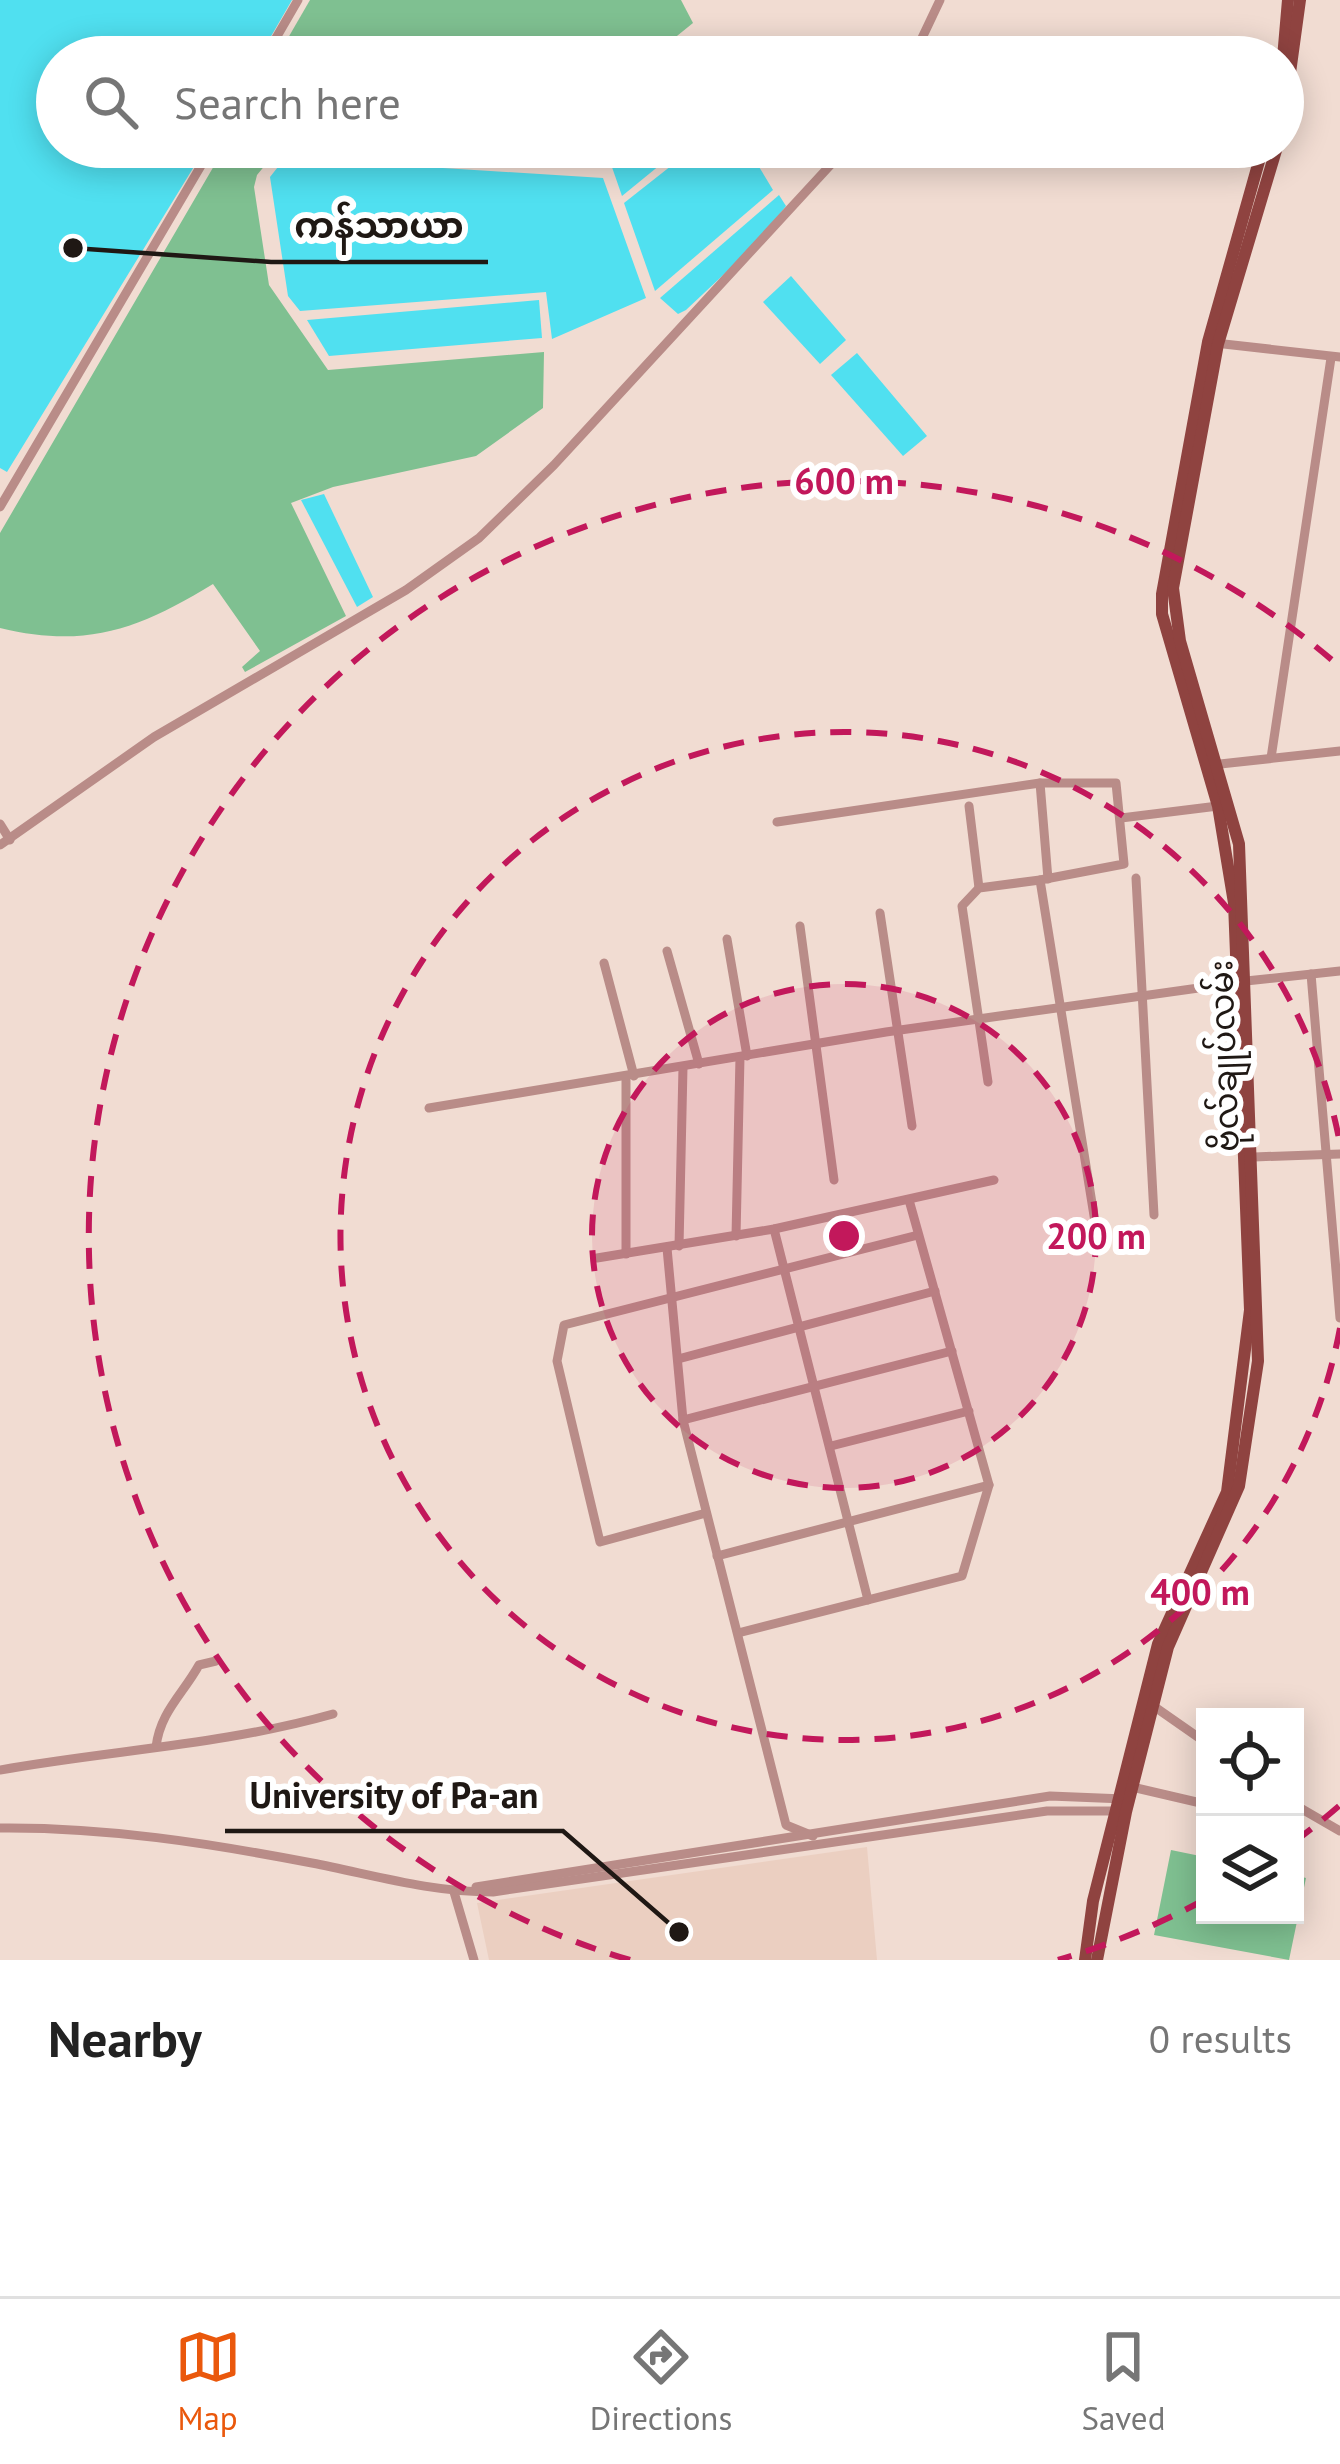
<!DOCTYPE html>
<meta charset="utf-8">
<style>
body{margin:0;font-family:"PT Sans","Noto Sans Myanmar",sans-serif;background:#f2f2f2;color:#222}
.controls{position:absolute;right:36px;bottom:36px;display:grid;overflow:hidden;border-radius:0px;box-shadow:0 6px 30px #0003}
.controls button{width:108px;height:108px;display:grid;place-items:center;padding:0;border:0;border-bottom:3px solid #e0e0e0;background:#fff;color:#222;font:60px sans-serif}
.list{margin:0;padding:0;list-style:none}
h2{display:flex;justify-content:space-between;align-items:center;height:156px;margin:0;padding:0 48px;font-size:51px}
h2 small{font-size:39px;font-weight:400;color:#767676}
.icon{flex:none;width:66px;height:66px;fill:none;stroke:currentColor;stroke-width:2;stroke-linecap:round;stroke-linejoin:round}
.map{position:relative;flex:none;width:1340px;height:1960px;overflow:hidden}
.search{position:absolute;background:#fff;box-shadow:0 6px 30px #0003;left:36px;right:36px;top:36px;height:132px;display:flex;align-items:center;gap:30px;box-sizing:border-box;padding:0 42px;border-radius:66px;color:#767676;font-size:45px}
.sheet{height:336px;background:#fff}
nav{display:flex;justify-content:space-around;align-items:center;box-sizing:border-box;height:168px;border-top:3px solid #e0e0e0;background:#fff;font-size:33px;color:#767676}
nav a{display:grid;justify-items:center;gap:6px}
nav .on{color:#ea580c}
.map>svg:first-child{display:block}
.built{fill:#ebcfc1}
.green{fill:#7fc091}
.water{fill:#50e0f0}
.lines{fill:none;stroke-linecap:round;stroke-linejoin:round}
.minor{stroke:#b98c88;stroke-width:9}
.major{stroke:#8f4340;stroke-width:12}
.ring{fill:none;stroke:#c2185b;stroke-width:6;stroke-dasharray:21 15}
.labels{text-anchor:middle;dominant-baseline:central;stroke-width:12;stroke-linejoin:round;paint-order:stroke}
.street-label{font-size:33px;fill:#1f1814;stroke:#fff}
.centre{fill:#c2185b;stroke:#fff;stroke-width:6}
.ring-label{font-size:36px;text-anchor:middle;font-weight:bold;fill:#c2185b;stroke:#fff;stroke-width:12;stroke-linejoin:round;paint-order:stroke}
.leader{fill:none;stroke:#1f1814;stroke-width:4.5}
.callout-dot{fill:#1f1814;stroke:#fff;stroke-width:4.5}
.callout-label{font-size:36px;text-anchor:middle;font-weight:bold;fill:#1f1814;stroke:#fff;stroke-width:12;stroke-linejoin:round;paint-order:stroke}
</style>
<div class="map">
<svg width="1340" height="1960" viewBox="0 0 1340 1960">
<rect width="100%" height="100%" fill="#f1dcd2"/>
<!-- built -->
<path class="built" d="M867 1847 877 1960H489L477 1903Z"/>
<!-- green -->
<g class="green">
<path d="M310 0H681L693 23 651 57H277Z"/>
<path d="M225 147H280L257 175 254 187 269 285 328 370 544 352 543 408 476 456 333 487 291 503 346 616 245 672 242 667 260 651 213 584C139 629 87 649 0 628V533Z"/>
<path d="M1171 1850 1205 1857V1915H1295V1875L1306 1878 1289 1960 1154 1935Z"/>
</g>
<!-- water -->
<g class="water">
<path d="M0 0H292L259 57H57V147H206L7 472 0 468Z"/>
<path d="M593 147 599 168 295 149 297 147Z"/>
<path d="M605 147H682L622 196Z"/>
<path d="M695 147H747L773 190 655 291 624 203Z"/>
<path d="M285 158 603 178 646 298 552 339 546 292 300 311 288 296 270 177Z"/>
<path d="M779 195 786 206 754 246 686 310 678 314 660 298Z"/>
<path d="M791 276 846 340 820 364 763 302Z"/>
<path d="M539 300 542 338 329 356 307 320Z"/>
<path d="M857 353 927 436 903 456 831 375Z"/>
<path d="M324 494 373 597 357 607 301 500Z"/>
</g>
<g class="lines">
<!-- minor -->
<g class="minor">
<path d="M265 57 298 0"/>
<path d="M913 57 940 0"/>
<path d="M1215 343 1340 357"/>
<path d="M0 507 212 147"/>
<path d="M1271 758 1331 358"/>
<path d="M1211 765 1340 751"/>
<path d="M1040 783 1048 879"/>
<path d="M969 806 979 888"/>
<path d="M1121 818 1218 806"/>
<path d="M777 822 1040 783H1116L1124 864 1040 880 1096 1228"/>
<path d="M0 824 10 840"/>
<path d="M0 845 154 737 406 590 479 538 554 465 847 147"/>
<path d="M1136 878 1154 1215"/>
<path d="M880 913 912 1126"/>
<path d="M800 926 834 1180"/>
<path d="M727 939 747 1056"/>
<path d="M667 951 699 1064"/>
<path d="M604 963 634 1076"/>
<path d="M1311 974 1340 1318"/>
<path d="M1246 981 1340 971"/>
<path d="M626 1077V1254"/>
<path d="M988 1082 962 906 979 888 1040 880"/>
<path d="M429 1108 886 1032 1234 983"/>
<path d="M1254 1157 1340 1154"/>
<path d="M774 1229 868 1600"/>
<path d="M736 1236 740 1057"/>
<path d="M679 1246 683 1067"/>
<path d="M667 1248 683 1420 786 1825 813 1836"/>
<path d="M597 1258 774 1229 994 1180"/>
<path d="M678 1359 935 1291"/>
<path d="M683 1420 952 1351"/>
<path d="M831 1446 969 1411"/>
<path d="M706 1513 600 1542 557 1361 564 1325 918 1235"/>
<path d="M717 1556 989 1485"/>
<path d="M738 1633 962 1576 989 1485 909 1200"/>
<path d="M1152 1705 1205 1742"/>
<path d="M156 1747C160 1712 183 1694 199 1665L216 1661"/>
<path d="M0 1770C112 1750 223 1745 333 1714"/>
<path d="M1132 1787 1205 1804"/>
<path d="M1295 1805 1340 1831"/>
<path d="M0 1828C106 1827 208 1843 312 1863 374 1875 429 1892 493 1892L1047 1811H1122"/>
<path d="M476 1887 1050 1796 1124 1799"/>
<path d="M454 1892 474 1960"/>
</g>
<!-- major -->
<g class="major">
<path d="M1283 58 1288 0"/>
<path d="M1283 124 1300 0"/>
<path d="M1085 1960 1093 1901 1158 1644 1227 1492 1250 1310 1234 903 1218 806 1162 614V594L1208 342 1263 147"/>
<path d="M1097 1960 1126 1812 1168 1647 1239 1486 1258 1361 1239 844 1180 641 1173 588 1218 344 1277 147"/>
</g>
</g>
<!-- distance rings -->
<circle cx="844" cy="1236" r="252" fill="#c2185b" fill-opacity=".12"/>
<g class="ring">
<circle cx="844" cy="1236" r="252"/>
<path d="M1340 1328A504 504 0 1 1 1340 1144"/>
<path d="M1339 1806A755 755 0 0 1 1298 1839M1204 1900A755 755 0 0 1 1058 1960M630 1960A755 755 0 1 1 1339 666"/>
</g>
<g class="labels">
<!-- street labels -->
<g class="street-label">
<text transform="translate(1223 1056) rotate(-92)">ဗိုလ်ချုပ်လမ်း</text>
</g>
</g>
<circle cx="844" cy="1236" r="18" class="centre"/>
<g class="ring-label">
<text x="844" y="494">600 m</text>
<text x="1096" y="1249">200 m</text>
<text x="1200" y="1605">400 m</text>
</g>
<!-- callouts -->
<path class="leader" d="M73 248L271 262H488M679 1932L563 1831H225"/>
<g class="callout-dot">
<circle cx="73" cy="248" r="12"/>
<circle cx="679" cy="1932" r="12"/>
</g>
<g class="callout-label">
<text x="379" y="238">ကန်သာယာ</text>
<text x="394" y="1808">University of Pa-an</text>
</g>
</svg>
<div class="controls">
<button><svg class="icon" aria-label="locate" viewBox="0 0 24 24"><circle cx="12" cy="12" r="6"/><path d="M12 2v4M12 18v4M2 12h4M18 12h4"/></svg></button>
<button><svg class="icon" aria-label="layers" viewBox="0 0 24 24"><path d="M12 4l9 5-9 5-9-5zM3 14l9 5 9-5"/></svg></button>
</div>
<div class="search"><svg class="icon" aria-label="search" viewBox="0 0 24 24"><circle cx="10" cy="10" r="6"/><path d="M15 15l6 6"/></svg>Search here</div>
</div>
<section class="sheet">
<h2>Nearby<small>0 results</small></h2>
<ul class="list">
</ul>
</section>
<nav>
<a class="on"><svg class="icon" aria-label="map" viewBox="0 0 24 24"><path d="M3 6l6-2 6 2 6-2v14l-6 2-6-2-6 2zM9 4v14M15 6v14"/></svg>Map</a>
<a><svg class="icon" aria-label="directions" viewBox="0 0 24 24"><path d="M12 3l9 9-9 9-9-9zM9 14v-3h6M13 9l2 2-2 2"/></svg>Directions</a>
<a><svg class="icon" aria-label="saved" viewBox="0 0 24 24"><path d="M7 4h10v16l-5-4-5 4z"/></svg>Saved</a>
</nav>
